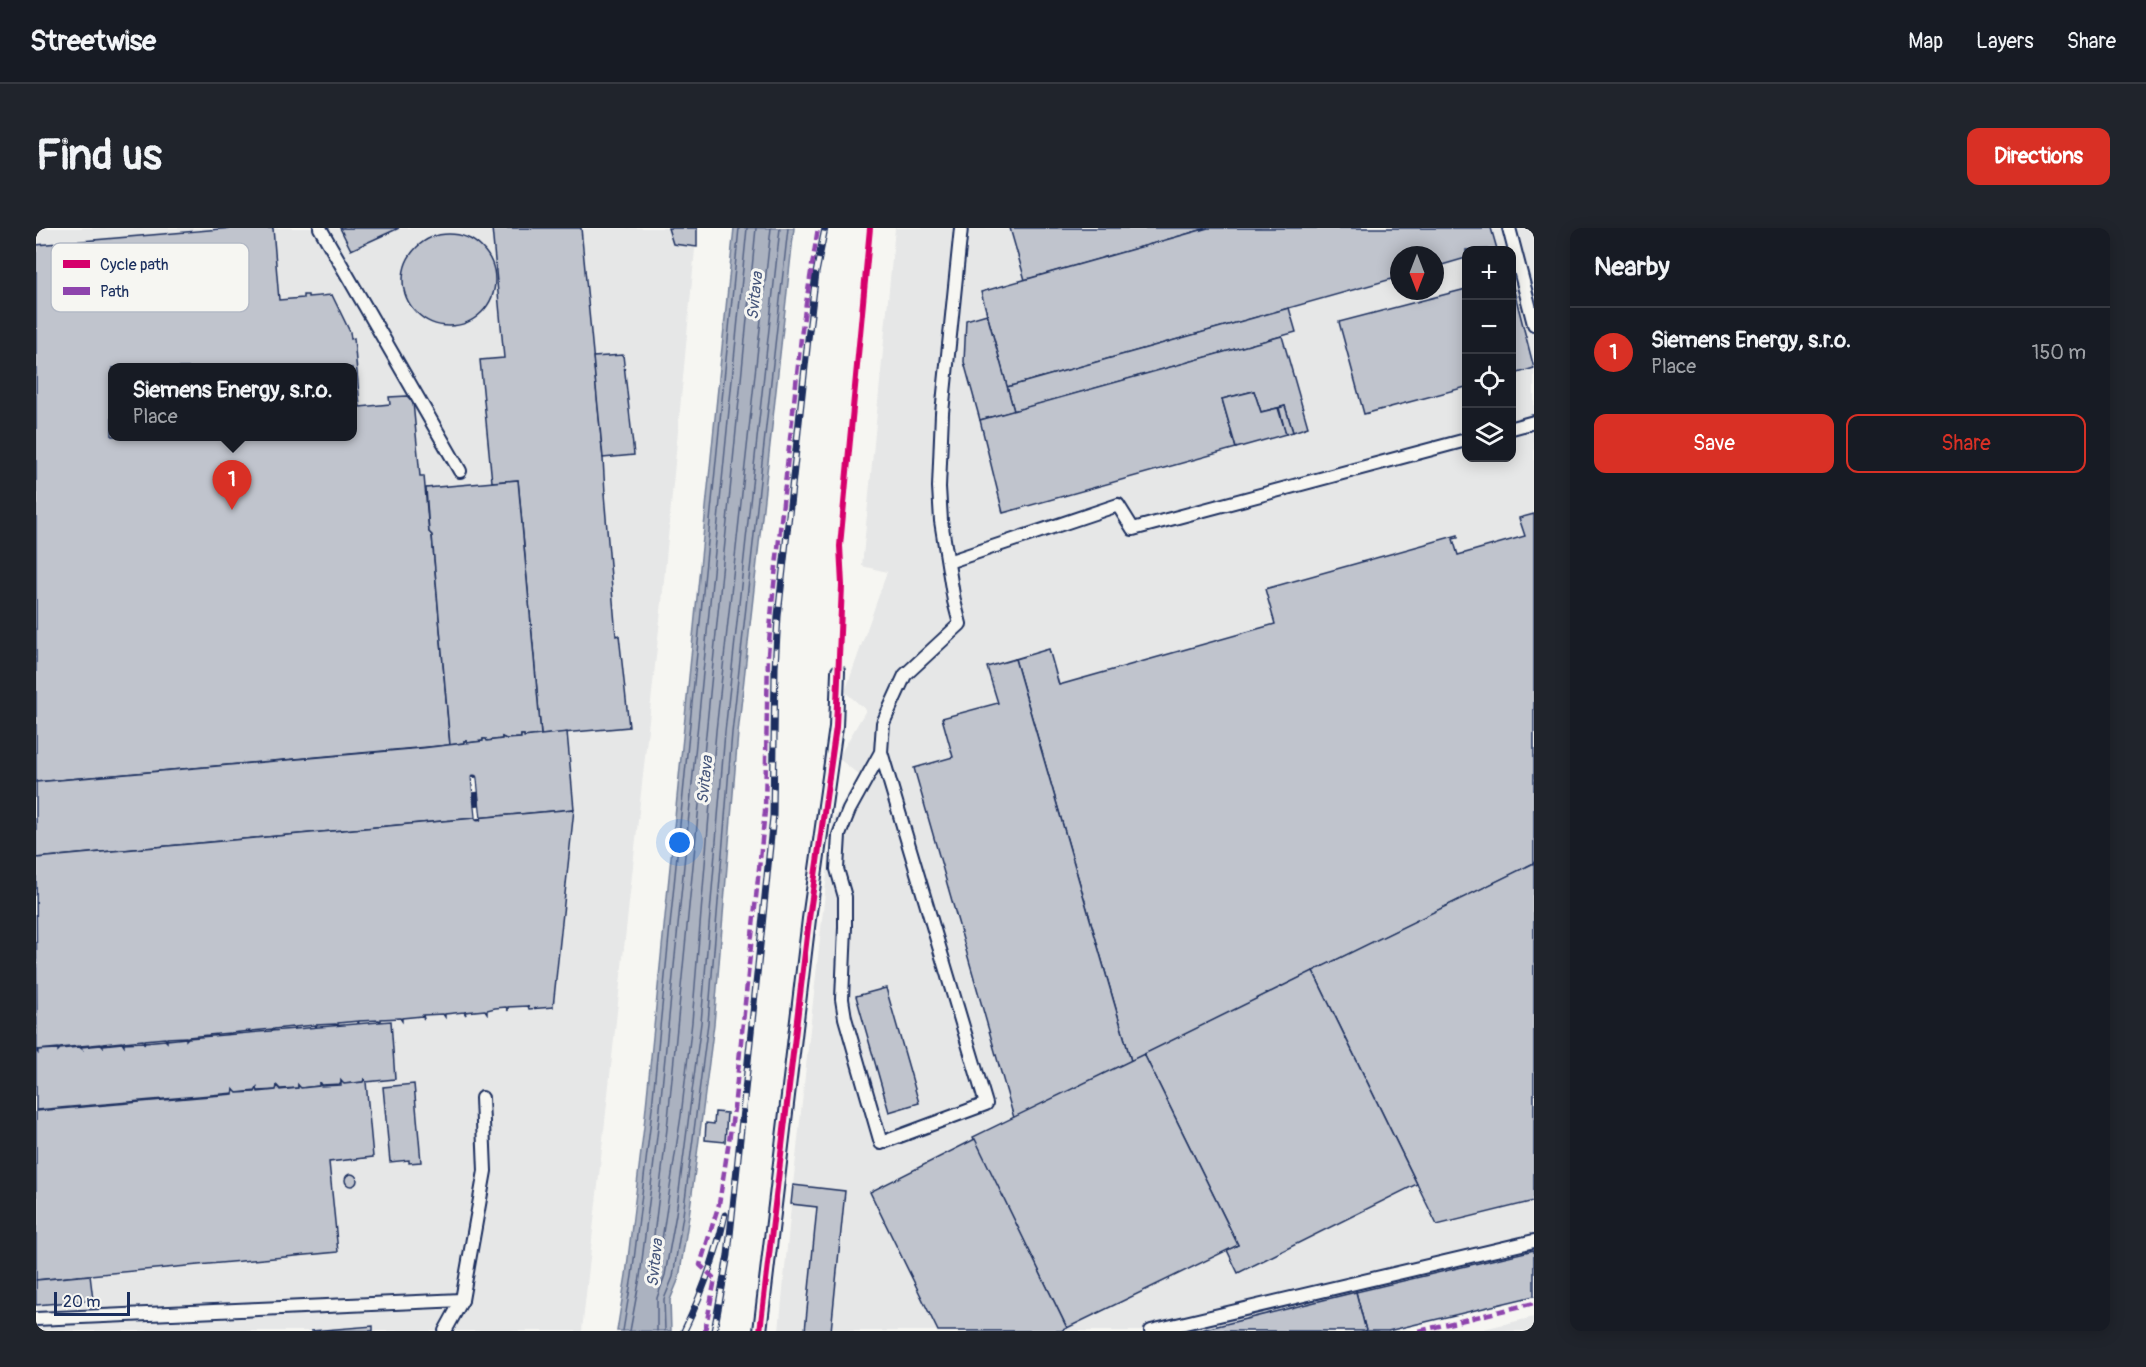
<!DOCTYPE html>
<meta charset="utf-8">
<style>
body{margin:0;font-family:Pangolin,sans-serif;background:#20242c;color:#f1f3f6}
.controls{position:absolute;right:18px;top:18px;display:grid;overflow:hidden;border-radius:12px;box-shadow:0 3px 15px #0003}
.controls button{width:54px;height:54px;display:grid;place-items:center;padding:0;border:0;border-bottom:2px solid #363941;background:#171b24;color:#f1f3f6;font:30px sans-serif}
.compass{position:absolute;left:1354px;top:18px;width:54px;height:54px;border-radius:50%;background:#171b24;box-shadow:0 3px 15px #0003;rotate:180deg}
.scale{position:absolute;left:18px;bottom:15px;width:76px;box-sizing:border-box;padding-left:6px;border:3px solid #1b2f5e;border-top:0;font-size:16px;line-height:21px;white-space:nowrap;color:#1b2f5e;-webkit-text-stroke:4px #f6f6f2;paint-order:stroke}
.you{position:absolute;left:644px;top:615px;width:21px;height:21px;margin:-15px;border:4px solid #fff;border-radius:50%;background:#1a73e8;box-shadow:0 0 0 9px #1a73e833}
.badge{display:grid;place-items:center;width:39px;height:39px;border-radius:50%;background:#d93025;color:#fff;font-size:20px;font-weight:700}
.pin{position:absolute;translate:-50% -50px;filter:drop-shadow(0 2px 3px #0008)}
.pin::after{content:'';position:absolute;top:32px;width:21px;height:18px;background:inherit;clip-path:polygon(0 0,100% 0,50% 100%)}
.popup{position:absolute;left:72px;top:135px;width:249px;height:78px;box-sizing:border-box;display:grid;place-content:center;border-radius:12px;background:#171b24;filter:drop-shadow(0 2px 4px #0005);font-size:20px;white-space:nowrap;color:#9ea1a6}
.popup b{font-size:22px;color:#f1f3f6}
.popup::after{content:'';position:absolute;left:50%;top:100%;margin-left:-12px;border:12px solid transparent;border-top-color:#171b24}
.list{margin:0;padding:0;list-style:none}
h2{display:flex;justify-content:space-between;align-items:center;height:78px;margin:0;padding:0 24px;font-size:26px}
h2 small{font-size:20px;font-weight:400;color:#9ea1a6}
.list li{display:grid;grid-template-columns:39px 1fr auto;gap:18px;align-items:center;box-sizing:border-box;height:90px;padding:0 24px;border-top:2px solid #363941}
.list b{display:block;font-size:22px;white-space:nowrap}
.list p{margin:0;font-size:20px;white-space:nowrap;color:#9ea1a6}
.list em{font-size:20px;font-style:normal;color:#9ea1a6}
.actions{display:flex;gap:12px;padding:18px 24px}
.actions a{flex:1;padding:14px 0;border:2px solid #d93025;border-radius:12px;text-align:center;font-size:21px;color:#d93025}
.actions .main{background:#d93025;color:#fff}
.icon{flex:none;width:33px;height:33px;fill:none;stroke:currentColor;stroke-width:2;stroke-linecap:round;stroke-linejoin:round}
.map{position:relative;flex:none;width:1498px;height:1103px;overflow:hidden;border-radius:12px}
header{display:flex;align-items:center;gap:36px;box-sizing:border-box;height:84px;padding:0 30px;background:#171b24;border-bottom:2px solid #363941}
header strong{font-size:28px}
nav{display:flex;gap:33px;margin-inline-start:auto;font-size:21px}
.intro{display:flex;align-items:center;justify-content:space-between;box-sizing:border-box;height:144px;padding:0 36px}
h1{margin:0;font-size:42px}
.button{padding:15px 27px;border-radius:12px;background:#d93025;color:#fff;font-size:21px;font-weight:700}
main{display:flex;gap:36px;padding:0 36px}
aside{flex:1;background:#171b24;border-radius:12px;box-shadow:0 3px 15px #0003}
.map>svg:first-child{display:block}
.built{fill:#e6e7e7;fill-rule:evenodd}
.water{fill:#abb2c0;stroke:#717e99;stroke-width:1.5}
.lines{fill:none;stroke-linecap:round;stroke-linejoin:round}
.shore{stroke:#556385;stroke-width:1.5}
.building{fill:#c0c4cd;stroke:#1b2f5e;stroke-width:1.5;fill-rule:evenodd}
.lane-casing{stroke:#1b2f5e;stroke-width:16}
.lane{stroke:#f6f6f2;stroke-width:12}
.rail-casing{stroke:#1b2f5e;stroke-width:7}
.rail{stroke:#f6f6f2;stroke-width:4.5;stroke-dasharray:14;stroke-linecap:butt}
.quiet{stroke:#8e44ad;stroke-width:4.5;stroke-dasharray:9 4.5;stroke-linecap:butt}
.cycleway-casing{stroke:#f6f6f2;stroke-width:10}
.cycleway{stroke:#d6006c;stroke-width:6}
.labels{text-anchor:middle;dominant-baseline:central;stroke-width:6;stroke-linejoin:round;paint-order:stroke}
.water-label{font-size:16px;font-style:italic;fill:#46567b;stroke:#f6f6f2}
.key{fill:#f6f6f2;stroke:#b4bac6;stroke-width:1.5}
.key-label{font-size:16px;fill:#1b2f5e}
</style>
<header>
<strong>Streetwise</strong>
<nav><a>Map</a><a>Layers</a><a>Share</a></nav>
</header>
<div class="intro"><h1>Find us</h1><a class="button">Directions</a></div>
<main>
<div class="map">
<svg width="1498" height="1103" viewBox="0 0 1498 1103">
<rect width="100%" height="100%" fill="#f6f6f2"/>
<filter id="ink" filterUnits="userSpaceOnUse"><feTurbulence type="fractalNoise" baseFrequency=".0167" numOctaves="2"/><feDisplacementMap in="SourceGraphic" scale="12" xChannelSelector="R" yChannelSelector="G"/><feConvolveMatrix kernelMatrix="1 2 1 2 8 2 1 2 1" color-interpolation-filters="sRGB"/></filter>
<g filter="url(#ink)">
<!-- built -->
<g class="built">
<path d="M0 0H661L626 374 546 1103H0ZM76 140H316V208H76Z"/>
<path d="M859 0H1498V1068L1352 1103H743L757 957 797 591 823 547 802 530 830 482 809 464 851 344 826 338ZM1430 22H1476V230H1430ZM1363 27H1399V63H1363Z"/>
<path d="M1498 1089V1103H1439Z"/>
</g>
<!-- water -->
<path class="water" d="M698 0H758L702 505 678 796 653 988 643 1050 634 1072 635 1103H581L590 1047 608 899Z"/>
<g class="lines">
<!-- shore -->
<g class="shore">
<path d="M720 0 631 901 613 1048 616 1051 621 1044 645 888 656 794 680 503 735 0"/>
<path d="M587 1103 596 1048 614 900 703 0"/>
<path d="M594 1103 604 1049 622 900 711 0"/>
<path d="M621 1103V1070L629 1047 640 986 665 795 689 504 744 0"/>
<path d="M629 1103 628 1071 637 1049 647 987 672 795 696 505 752 0"/>
</g>
</g>
<!-- building -->
<g class="building">
<path d="M196 0H237L243 72 267 70V67H272V69L296 67 314 104 315 111 318 110 324 179 354 176 353 169 371 168 377 174 384 248H388L393 304 396 307 414 517 0 554V17ZM76 140H316V208H76Z"/>
<path d="M304 0H363L315 22Z"/>
<path d="M456 0H545L567 230 569 266H568L580 408 583 407 593 499 505 507 482 252 456 254 444 132 468 130Z"/>
<path d="M632 0H661V19L637 16Z"/>
<path d="M974 0H1172L989 52Z"/>
<path d="M1172 0H1455L1461 21 1430 22V30L1399 39V27H1363V49L971 159 945 64Z"/>
<circle cx="413" cy="52" r="46"/>
<path d="M1476 55 1498 140 1476 147Z"/>
<path d="M1430 61V159L1328 186 1303 94Z"/>
<path d="M1253 80 1260 104 978 183 971 159Z"/>
<path d="M951 86 978 183 944 192 928 134 930 92Z"/>
<path d="M1246 108 1272 199 1257 204 1249 178 1225 184 1218 163 1186 171 1200 220 967 285 944 192Z"/>
<path d="M587 127 598 227 567 230 557 129Z"/>
<path d="M1218 163 1225 184 1242 180 1250 206 1200 220 1186 171Z"/>
<path d="M1249 178 1257 204 1250 206 1243 180Z"/>
<path d="M482 252 505 507 488 509V507H485V510L470 511 466 509V511L451 513 450 511H447V513L431 515V513H428V515L414 517 396 307 393 304 390 260Z"/>
<path d="M1498 286V635L1095 833 979 431 1013 421 1023 457 1239 396 1229 361 1422 307V310L1417 311 1422 327 1489 308 1483 290Z"/>
<path d="M979 431 1095 833 978 890 878 540 917 529 906 490 962 475 951 439Z"/>
<path d="M531 504 538 581 0 630V554L386 520 428 515V513H431V515L447 513V511H450L451 513 466 511V509L470 511 485 510V507H488V509Z"/>
<path d="M538 581 517 779 493 781 492 778 472 779V783L470 779 459 780 451 782V785L449 782 429 784 430 787 428 784 409 786V789L407 786 387 787 388 791 386 788 366 790V793L364 790 345 791V795L343 792 323 793 322 797V793L302 795V799L300 796 280 797 281 801 279 797 259 799V802L257 799 238 801 236 804V801L216 803V806L214 803 195 805 194 808 193 805 173 807 174 810 172 807 152 809 150 812V809L131 810V814L129 810 109 812 108 816 107 812 88 814V818L86 814 67 816V819L65 816 45 818 46 821H44L43 818 24 820 22 823V820L2 822V825H1L0 630Z"/>
<path d="M1498 635V973L1401 997 1277 743Z"/>
<path d="M1277 743 1381 956 1202 1045 1191 1022 1202 1017 1108 826Z"/>
<path d="M850 760 883 875 853 884 820 768Z"/>
<path d="M355 793 359 851 330 854 328 851V854L307 856 305 853V856L285 857 283 854 284 858 264 860 262 857V860L244 861 241 858V862L221 863V860L220 863 200 865 198 862V865L0 882V822L2 825V822L22 821V823L24 821 43 819 46 821 45 819 65 817 67 819V817L86 815 88 818V815L108 814V816L109 814 129 812 131 814V812L150 810V812L152 810Z"/>
<path d="M1108 826 1202 1017 1031 1100 937 909Z"/>
<path d="M328 851 330 854 337 929 293 934 302 1024 0 1052V883L197 866 198 862 201 865 219 864 221 860 222 864 240 862 241 858 244 862 262 860V857L265 860 283 858V854L285 858 305 857V853L308 856 327 854Z"/>
<path d="M378 856 385 934 373 935V932L354 934 347 859Z"/>
<path d="M679 884 691 885 689 914 669 912 670 895 678 896Z"/>
<path d="M939 911 1031 1100 1025 1103H902L834 964Z"/>
<circle cx="315" cy="952" r="6"/>
<path d="M757 957 809 963 795 1103H769L781 979 755 976Z"/>
<path d="M1498 1022V1068L1352 1103H1330L1320 1064Z"/>
<path d="M54 1047 57 1072 0 1077V1052Z"/>
<path d="M1320 1064 1330 1103H1161Z"/>
<path d="M337 1098V1103H275Z"/>
</g>
<g class="lines">
<!-- lane casing -->
<g class="lane-casing">
<g id="lane">
<path d="M284 0 424 243"/>
<path d="M1473 0 1498 96"/>
<path d="M1476 200 1498 194"/>
<path d="M912 334 1082 277 1097 301 1430 212"/>
<path d="M845 524 813 582 803 607 801 641 809 669V699L806 771 809 790 845 915 950 876 845 524 847 495 869 447 924 396 918 373 905 293 903 259 906 185 925 0"/>
<path d="M0 1091 426 1072"/>
<path d="M409 1103 426 1072 449 943 446 870"/>
<path d="M724 1103 773 691 800 499 802 443"/>
<path d="M1115 1103 1498 1013"/>
</g>
</g>
<!-- lane -->
<use href="#lane" class="lane"/>
<!-- rail casing -->
<g class="rail-casing">
<g id="rail">
<path d="M438 550 442 590"/>
<path d="M648 1103C666 1066 680 1027 689 987"/>
<path d="M678 1103 692 1027 726 698 737 588 739 440 742 388 772 111 780 45 789 0"/>
</g>
</g>
<!-- rail -->
<use href="#rail" class="rail"/>
<!-- quiet -->
<g class="quiet">
<path d="M669 1103 679 1051 664 1037 683 976 698 881 729 583 732 427 737 366 766 101 782 0"/>
<path d="M1383 1103 1498 1075"/>
</g>
<!-- cycleway casing -->
<g class="cycleway-casing">
<path id="cycleway" d="M724 1103 773 691 800 499 806 357 804 318 834 0"/>
</g>
<!-- cycleway -->
<use href="#cycleway" class="cycleway"/>
</g>
</g>
<g class="labels">
<!-- water labels -->
<g class="water-label">
<text transform="translate(719 68) rotate(-84)">Svitava</text>
<text transform="translate(669 552) rotate(-84)">Svitava</text>
<text transform="translate(619 1035) rotate(-84)">Svitava</text>
</g>
</g>
<!-- legend -->
<rect x="15" y="15" width="198" height="69" rx="9" class="key"/>
<rect x="27" y="32" width="27" height="8" fill="#d6006c"/>
<rect x="27" y="59" width="27" height="8" fill="#8e44ad"/>
<g class="key-label">
<text x="64" y="42">Cycle path</text>
<text x="64" y="69">Path</text>
</g>
</svg>
<div class="controls">
<button>+</button>
<button>−</button>
<button><svg class="icon" aria-label="locate" viewBox="0 0 24 24"><circle cx="12" cy="12" r="6"/><path d="M12 2v4M12 18v4M2 12h4M18 12h4"/></svg></button>
<button><svg class="icon" aria-label="layers" viewBox="0 0 24 24"><path d="M12 4l9 5-9 5-9-5zM3 14l9 5 9-5"/></svg></button>
</div>
<svg class="compass" viewBox="-18 -18 36 36"><path d="M0-13l5 13h-10z" fill="#e53935"/><path d="M0 13l5-13h-10z" fill="#9ea1a6"/></svg>
<div class="scale">20 m</div>
<div class="you"></div>
<div class="pin badge" style="left:196px;top:282px">1</div>
<div class="popup"><b>Siemens Energy, s.r.o.</b>Place</div>
</div>
<aside>
<h2>Nearby<small></small></h2>
<ul class="list">
<li><span class="badge">1</span><div><b>Siemens Energy, s.r.o.</b><p>Place</p></div><em>150 m</em></li>
</ul>
<div class="actions"><a class="main">Save</a><a>Share</a></div>
</aside>
</main>
